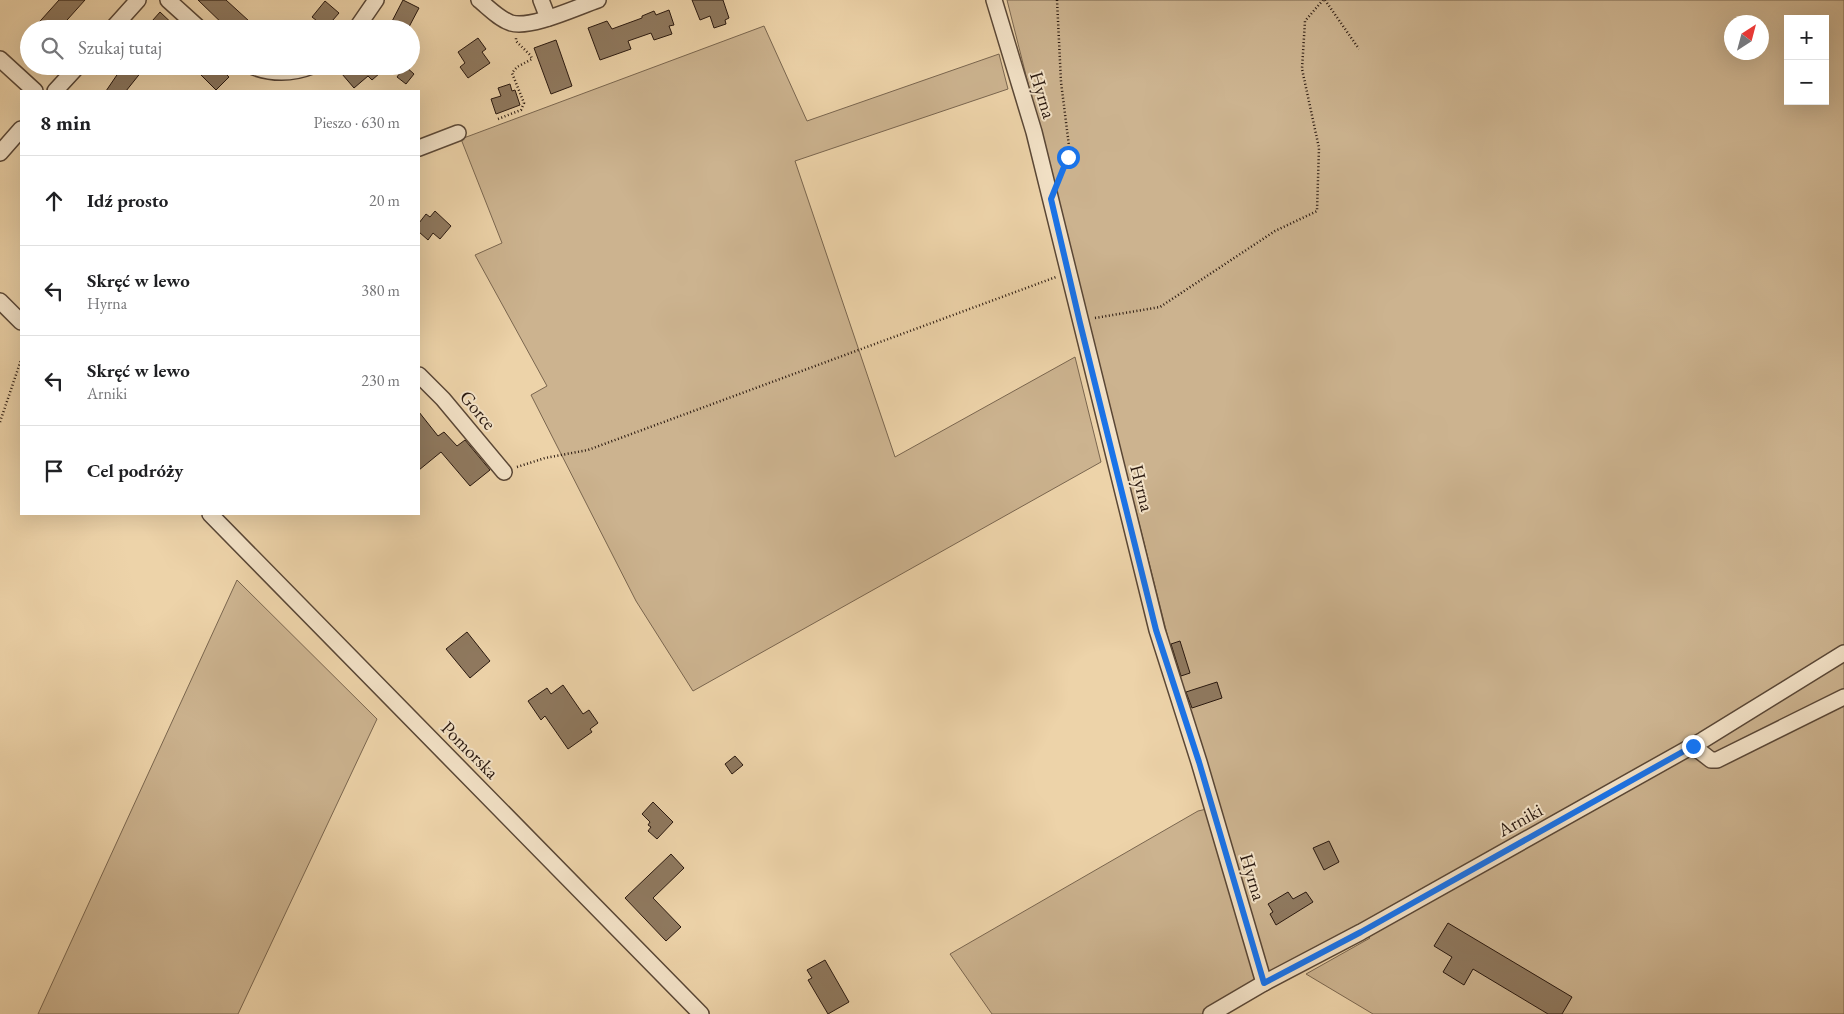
<!DOCTYPE html>
<html lang="pl">
<meta charset="utf-8">
<style>
body{margin:0;font-family:"EB Garamond",serif;background:#f2f2f2;color:#202124}
.controls{position:absolute;right:15px;top:15px;display:grid;overflow:hidden;border-radius:0px;box-shadow:0 5px 20px #0002}
.controls button{width:45px;height:45px;display:grid;place-items:center;padding:0;border:0;border-bottom:1px solid #e0e0e0;background:#fff;color:#202124;font:25px sans-serif}
.compass{position:absolute;left:1724px;top:15px;width:45px;height:45px;border-radius:50%;background:#fff;box-shadow:0 5px 20px #0002;rotate:36deg}
.stop{position:absolute;width:15px;height:15px;margin:-11px;border:4px solid #1a73e8;border-radius:50%;background:#fff}
.stop.end{background:#1a73e8;border-color:#fff;box-shadow:0 1px 5px #0008}
.list{margin:0;padding:0;list-style:none}
h2{display:flex;justify-content:space-between;align-items:center;height:65px;margin:0;padding:0 20px;font-size:21px}
h2 small{font-size:16px;font-weight:400;color:#757577}
.list li{display:grid;grid-template-columns:32px 1fr auto;gap:15px;align-items:center;box-sizing:border-box;height:90px;padding:0 20px;border-top:1px solid #e0e0e0}
.list b{display:block;font-size:19px;white-space:nowrap}
.list p{margin:0;font-size:16px;white-space:nowrap;color:#757577}
.list em{font-size:16px;font-style:normal;color:#757577}
.icon{flex:none;width:28px;height:28px;fill:none;stroke:currentColor;stroke-width:2;stroke-linecap:round;stroke-linejoin:round}
.map{position:relative;flex:none;width:1844px;height:1014px;overflow:hidden}
.search{position:absolute;background:#fff;box-shadow:0 5px 20px #0002;left:20px;top:20px;width:400px;height:55px;display:flex;align-items:center;gap:12px;box-sizing:border-box;padding:0 18px;border-radius:28px;color:#757577;font-size:19px}
.panel{position:absolute;background:#fff;box-shadow:0 5px 20px #0002;left:20px;top:90px;width:400px;height:425px;border-radius:0px}
.map>svg:first-child{display:block}
.green{fill:#ccb38f;stroke:#7a664f;fill-rule:evenodd}
.building{fill:#8f795f;stroke:#29180f}
.lines{fill:none;stroke-linecap:round;stroke-linejoin:round}
.minor-casing{stroke:#5a4736;stroke-width:18}
.path{stroke:#29180f;stroke-width:2.5;stroke-dasharray:1 2.5;stroke-linecap:butt}
.minor{stroke:#f3e2c7;stroke-width:15}
.route{stroke:#1a73e8;stroke-width:6}
.labels{text-anchor:middle;dominant-baseline:central;stroke-width:4;stroke-linejoin:round;paint-order:stroke}
.street-label{font-size:19px;fill:#29180f;stroke:#f3e2c7}
</style>
<div class="map">
<svg width="1844" height="1014" viewBox="0 0 1844 1014">
<rect width="100%" height="100%" fill="#edd3a9"/>
<filter id="stains"><feTurbulence type="fractalNoise" baseFrequency=".004" numOctaves="4"/><feColorMatrix values="0 0 0 0 .2 0 0 0 0 .09 0 0 0 0 .02 0 0 0 .5 -.17"/></filter>
<radialGradient id="worn" r=".72"><stop offset=".6" stop-color="#630" stop-opacity="0"/><stop offset="1" stop-color="#630" stop-opacity=".3"/></radialGradient>
<!-- green -->
<g class="green">
<path d="M1007 0H1844V1014H1373L1306 974 1370 938 1361 932 1211 1014H992L950 954 1198 811 1211 808ZM1788 19H1825V101H1788ZM1732 22H1762V52H1732Z"/>
<path d="M764 26 807 121 999 54 1008 89 795 161 895 457 1075 357 1101 462 693 691 636 601 531 395 547 386 475 255 502 243 461 139Z"/>
<path d="M237 580 377 719 238 1014H38Z"/>
</g>
<!-- building -->
<g class="building">
<path d="M59 0H85L59 29H33Z"/>
<path d="M198 0H226L249 21 242 29H228Z"/>
<path d="M403 0 419 8 410 25 408 29H388Z"/>
<path d="M692 0H723L729 18 725 20 726 24 714 28 710 16 700 20Z"/>
<path d="M325 1 339 13 326 28 312 17Z"/>
<path d="M669 10 674 25 669 26 672 34 654 40 651 33 628 41 631 49 600 60 588 28 607 21 612 29 642 18V16L654 11 656 15Z"/>
<path d="M160 12 178 29H145Z"/>
<path d="M478 38 486 49 482 52 490 63 468 78 460 67 465 63 458 52Z"/>
<path d="M556 40 572 86 551 94 534 48Z"/>
<path d="M123 66H146L126 91H106Z"/>
<path d="M192 66H218L229 77 216 90Z"/>
<path d="M351 66H388L372 80 368 76 354 88 342 74Z"/>
<path d="M405 66 414 74 406 84 397 77Z"/>
<path d="M510 84 512 91 515 90 520 105 496 114 491 99 501 96 498 88Z"/>
<path d="M435 211 451 226 440 239 433 233 428 240 419 232V223L426 214 430 217Z"/>
<path d="M419 412 438 436 444 432 457 446 465 440 490 470 470 486 441 452 419 470Z"/>
<path d="M467 632 490 661 470 678 446 649Z"/>
<path d="M1180 641 1190 673 1181 676 1171 644Z"/>
<path d="M1217 682 1222 698 1192 708 1186 692Z"/>
<path d="M563 685 583 714 589 710 598 723 590 729 592 732 568 749 545 716 541 720 528 701 547 688 551 694Z"/>
<path d="M735 756 743 765 732 774 725 764Z"/>
<path d="M653 802 673 822 657 839 648 831 651 827 648 825 650 822 642 814Z"/>
<path d="M1329 841 1339 862 1324 870 1313 848Z"/>
<path d="M671 854 684 868 653 898 681 927 666 941 625 898Z"/>
<path d="M1288 892 1293 899 1306 892 1313 902 1276 925 1270 914 1273 912 1268 904Z"/>
<path d="M1448 923 1572 997 1562 1014H1548L1473 969 1464 985 1443 972 1452 957 1434 946Z"/>
<path d="M825 960 849 1002 828 1014 808 980 812 978 807 970Z"/>
</g>
<g class="lines">
<!-- minor casing -->
<g class="minor-casing">
<g id="minor">
<path d="M168 0 200 29"/>
<path d="M479 0C489 8 499 19 511 23 531 29 577 7 598 0"/>
<path d="M541 0 548 18"/>
<path d="M994 0 1034 132 1157 630 1199 762 1264 983"/>
<path d="M112 29 138 0"/>
<path d="M356 29 376 0"/>
<path d="M0 59 35 91"/>
<path d="M251 66C271 74 292 74 312 66"/>
<path d="M55 91 78 66"/>
<path d="M419 148 458 133"/>
<path d="M0 153 21 129"/>
<path d="M0 301 21 322"/>
<path d="M419 375 443 399 504 472"/>
<path d="M210 514 701 1014"/>
<path d="M1693 746 1711 760H1717L1844 697"/>
<path d="M1211 1014 1264 983 1361 932 1703 740 1844 653"/>
</g>
</g>
<!-- path -->
<g class="path">
<path d="M1057 0 1061 82 1069 146 1068 157 1060 174"/>
<path d="M1325 0 1359 49"/>
<path d="M498 119 521 110 524 103 512 73 517 67 532 59 531 56 516 41V37"/>
<path d="M1095 318 1160 307 1275 231 1317 211 1319 148 1302 69 1305 21 1323 0"/>
<path d="M0 422 21 360"/>
<path d="M517 467 545 458 588 450 1056 277"/>
</g>
<!-- minor -->
<use href="#minor" class="minor"/>
</g>
<g class="lines">
<!-- route -->
<path class="route" d="M1068 157 1051 199 1080 323 1156 630 1199 762 1264 983 1361 932 1693 746"/>
</g>
<g class="labels">
<!-- street labels -->
<g class="street-label">
<text transform="translate(1043 95) rotate(73)">Hyrna</text>
<text transform="translate(478 410) rotate(50)">Gorce</text>
<text transform="translate(1142 488) rotate(76)">Hyrna</text>
<text transform="translate(470 750) rotate(45)">Pomorska</text>
<text transform="translate(1520 820) rotate(-29)">Arniki</text>
<text transform="translate(1253 877) rotate(73)">Hyrna</text>
</g>
</g>
<rect width="100%" height="100%" filter="url(#stains)"/>
<rect width="100%" height="100%" fill="url(#worn)"/>
</svg>
<div class="controls">
<button>+</button>
<button>−</button>
</div>
<svg class="compass" viewBox="-18 -18 36 36"><path d="M0-13l5 13h-10z" fill="#e53935"/><path d="M0 13l5-13h-10z" fill="#757577"/></svg>
<div class="stop" style="left:1068px;top:157px"></div>
<div class="stop end" style="left:1693px;top:746px"></div>
<div class="search"><svg class="icon" aria-label="search" viewBox="0 0 24 24"><circle cx="10" cy="10" r="6"/><path d="M15 15l6 6"/></svg>Szukaj tutaj</div>
<section class="panel">
<h2>8 min<small>Pieszo · 630 m</small></h2>
<ul class="list">
<li><svg class="icon" aria-label="ahead" viewBox="0 0 24 24"><path d="M12 20V5M6 11l6-6 6 6"/></svg><div><b>Idź prosto</b></div><em>20 m</em></li>
<li><svg class="icon" aria-label="left" viewBox="0 0 24 24"><path d="M17 20v-9H6M10 6l-5 5 5 5"/></svg><div><b>Skręć w lewo</b><p>Hyrna</p></div><em>380 m</em></li>
<li><svg class="icon" aria-label="left" viewBox="0 0 24 24"><path d="M17 20v-9H6M10 6l-5 5 5 5"/></svg><div><b>Skręć w lewo</b><p>Arniki</p></div><em>230 m</em></li>
<li><svg class="icon" aria-label="arrive" viewBox="0 0 24 24"><path d="M6 21V4h12l-3 4 3 4H6"/></svg><div><b>Cel podróży</b></div></li>
</ul>
</section>
</div>
